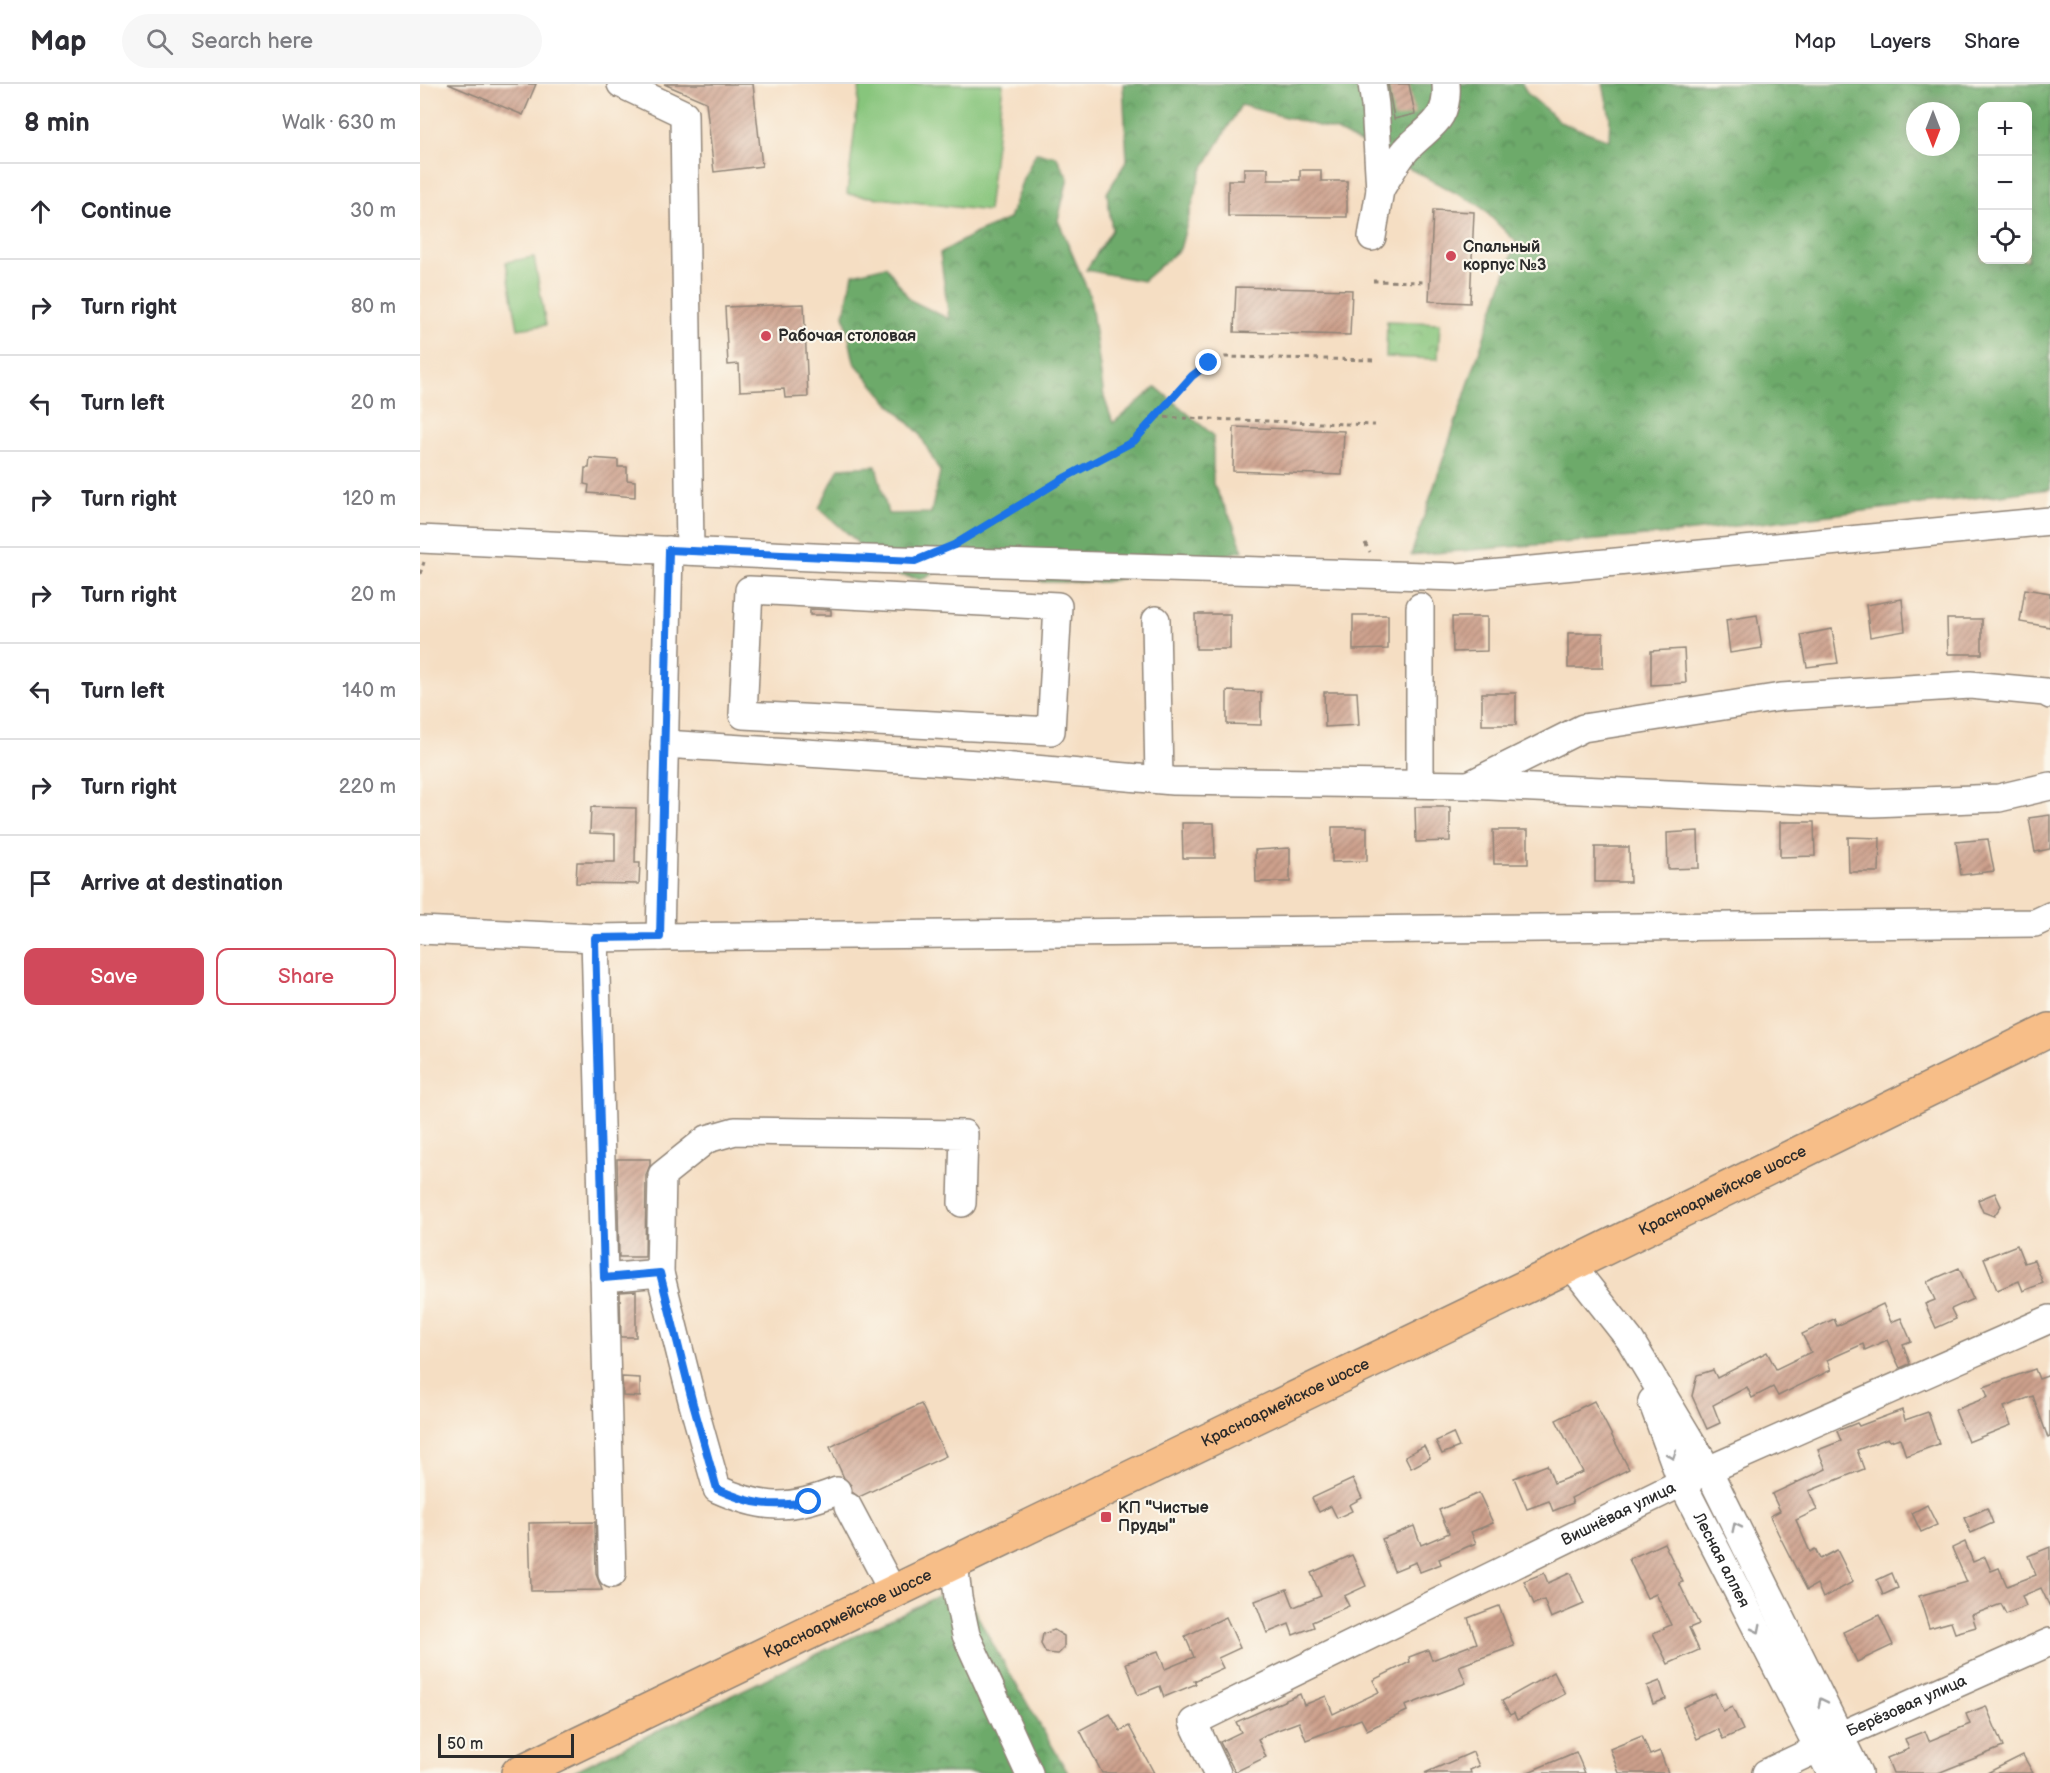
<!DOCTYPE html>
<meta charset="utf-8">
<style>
body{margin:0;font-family:"Balsamiq Sans",sans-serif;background:#f7f7f7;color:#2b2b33}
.controls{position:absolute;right:18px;top:18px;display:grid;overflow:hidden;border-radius:12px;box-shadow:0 3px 15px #0003}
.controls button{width:54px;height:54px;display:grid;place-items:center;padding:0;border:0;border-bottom:2px solid #e1e1e2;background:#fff;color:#2b2b33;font:30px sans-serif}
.compass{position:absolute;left:1486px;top:18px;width:54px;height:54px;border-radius:50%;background:#fff;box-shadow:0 3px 15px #0003;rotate:180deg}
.scale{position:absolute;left:18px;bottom:15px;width:136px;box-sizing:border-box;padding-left:6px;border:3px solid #2b2b2b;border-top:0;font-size:16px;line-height:21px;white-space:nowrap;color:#2b2b2b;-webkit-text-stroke:4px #fbf7ec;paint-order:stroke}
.stop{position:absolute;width:18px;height:18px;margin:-14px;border:4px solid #1a73e8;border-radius:50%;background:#fff}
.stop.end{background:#1a73e8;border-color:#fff;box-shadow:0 2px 6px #0008}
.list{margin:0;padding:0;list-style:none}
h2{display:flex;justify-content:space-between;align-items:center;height:78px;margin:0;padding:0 24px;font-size:26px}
h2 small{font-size:20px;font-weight:400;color:#7c7c81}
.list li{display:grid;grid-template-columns:39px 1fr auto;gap:18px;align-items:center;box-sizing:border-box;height:96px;padding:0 24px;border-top:2px solid #e1e1e2}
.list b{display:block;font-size:22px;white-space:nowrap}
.list em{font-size:20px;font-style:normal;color:#7c7c81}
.actions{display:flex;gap:12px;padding:18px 24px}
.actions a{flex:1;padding:14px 0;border:2px solid #d1495b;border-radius:12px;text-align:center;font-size:21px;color:#d1495b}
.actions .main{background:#d1495b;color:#fff}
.icon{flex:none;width:33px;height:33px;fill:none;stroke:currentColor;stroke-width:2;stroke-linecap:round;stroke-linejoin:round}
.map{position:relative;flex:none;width:1630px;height:1689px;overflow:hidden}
header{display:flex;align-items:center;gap:36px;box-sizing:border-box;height:84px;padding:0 30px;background:#fff;border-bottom:2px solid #e1e1e2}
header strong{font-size:28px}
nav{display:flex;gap:33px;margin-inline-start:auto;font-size:21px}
.search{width:420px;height:54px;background:#f7f7f7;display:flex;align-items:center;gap:15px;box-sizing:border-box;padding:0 21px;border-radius:33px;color:#7c7c81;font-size:22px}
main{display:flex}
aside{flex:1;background:#fff}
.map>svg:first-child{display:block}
.forest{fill:url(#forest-crowns);stroke:#4c6a4b;stroke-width:1.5;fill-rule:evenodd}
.park{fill:url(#park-crowns);stroke:#597853;stroke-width:1.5}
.pitch{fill:#87c57b;stroke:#597853;stroke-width:1.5}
.building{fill:url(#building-hatch)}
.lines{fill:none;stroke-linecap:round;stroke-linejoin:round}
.minor-casing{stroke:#908477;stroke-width:30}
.major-casing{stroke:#908477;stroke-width:36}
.path{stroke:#908477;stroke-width:3;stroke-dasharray:4.5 4.5;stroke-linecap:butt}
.minor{stroke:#fff;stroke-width:27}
.major{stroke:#f7be88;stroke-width:33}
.oneway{stroke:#a0a0a0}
.route{stroke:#1a73e8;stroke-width:8}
.poi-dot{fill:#d1495b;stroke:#fbf7ec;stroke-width:2}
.labels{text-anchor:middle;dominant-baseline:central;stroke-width:4.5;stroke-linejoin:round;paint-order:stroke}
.poi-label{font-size:16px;font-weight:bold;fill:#2b2b2b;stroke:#fbf7ec;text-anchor:start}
.street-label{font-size:16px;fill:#2b2b2b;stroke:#fbf7ec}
</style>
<header>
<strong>Map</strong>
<div class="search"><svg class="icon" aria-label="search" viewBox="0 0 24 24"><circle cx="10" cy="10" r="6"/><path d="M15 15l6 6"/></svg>Search here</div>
<nav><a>Map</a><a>Layers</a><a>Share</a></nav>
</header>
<main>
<aside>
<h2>8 min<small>Walk · 630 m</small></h2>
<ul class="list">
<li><svg class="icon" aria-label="ahead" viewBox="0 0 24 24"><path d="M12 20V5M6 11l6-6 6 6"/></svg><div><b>Continue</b></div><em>30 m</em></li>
<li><svg class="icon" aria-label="right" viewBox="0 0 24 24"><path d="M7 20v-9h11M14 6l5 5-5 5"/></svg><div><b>Turn right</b></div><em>80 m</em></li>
<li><svg class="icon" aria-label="left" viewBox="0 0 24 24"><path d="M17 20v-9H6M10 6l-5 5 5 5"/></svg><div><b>Turn left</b></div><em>20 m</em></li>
<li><svg class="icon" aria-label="right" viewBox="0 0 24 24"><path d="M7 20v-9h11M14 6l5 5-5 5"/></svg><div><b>Turn right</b></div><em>120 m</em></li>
<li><svg class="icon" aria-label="right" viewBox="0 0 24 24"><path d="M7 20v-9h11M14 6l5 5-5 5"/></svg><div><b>Turn right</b></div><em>20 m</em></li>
<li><svg class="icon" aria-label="left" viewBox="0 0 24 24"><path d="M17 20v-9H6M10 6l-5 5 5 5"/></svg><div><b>Turn left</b></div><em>140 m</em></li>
<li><svg class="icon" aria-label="right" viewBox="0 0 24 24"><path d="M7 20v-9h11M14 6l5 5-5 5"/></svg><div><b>Turn right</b></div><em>220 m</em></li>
<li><svg class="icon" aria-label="arrive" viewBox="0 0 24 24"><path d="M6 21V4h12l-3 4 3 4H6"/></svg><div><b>Arrive at destination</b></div></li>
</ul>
<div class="actions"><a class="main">Save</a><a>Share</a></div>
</aside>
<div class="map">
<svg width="1630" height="1689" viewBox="0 0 1630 1689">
<defs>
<pattern id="forest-crowns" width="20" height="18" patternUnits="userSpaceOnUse" patternTransform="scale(1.5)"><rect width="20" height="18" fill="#6daa6b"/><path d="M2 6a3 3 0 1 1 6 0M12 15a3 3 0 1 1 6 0" fill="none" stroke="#5a8b58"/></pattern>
<pattern id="park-crowns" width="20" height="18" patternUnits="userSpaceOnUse" patternTransform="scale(1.5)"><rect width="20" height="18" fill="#87c57b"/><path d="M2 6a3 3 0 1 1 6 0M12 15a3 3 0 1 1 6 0" fill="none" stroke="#6fa065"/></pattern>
<pattern id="building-hatch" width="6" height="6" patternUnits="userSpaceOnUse" patternTransform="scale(1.5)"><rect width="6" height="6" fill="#cda08c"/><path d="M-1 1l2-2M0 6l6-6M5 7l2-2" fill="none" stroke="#a78373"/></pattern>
</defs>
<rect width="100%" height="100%" fill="#fbf7ec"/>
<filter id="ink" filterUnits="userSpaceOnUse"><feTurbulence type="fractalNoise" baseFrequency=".0167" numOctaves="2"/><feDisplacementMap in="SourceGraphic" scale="12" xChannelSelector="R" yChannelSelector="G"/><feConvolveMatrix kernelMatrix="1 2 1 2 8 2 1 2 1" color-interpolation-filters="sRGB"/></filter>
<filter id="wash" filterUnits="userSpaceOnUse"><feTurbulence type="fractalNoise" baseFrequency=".008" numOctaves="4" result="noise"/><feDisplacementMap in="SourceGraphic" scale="24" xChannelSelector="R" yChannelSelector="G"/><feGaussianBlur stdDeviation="1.35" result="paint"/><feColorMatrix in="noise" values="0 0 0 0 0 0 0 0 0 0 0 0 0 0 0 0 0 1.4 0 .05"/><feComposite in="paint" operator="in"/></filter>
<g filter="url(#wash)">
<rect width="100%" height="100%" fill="#f5dec3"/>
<!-- forest -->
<g class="forest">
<path d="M703 0H1102L1108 10 1142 39 1189 56 1190 33 1183 0H1630V405L1239 451 991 471 1096 158 1059 121 917 47 821 21 781 88 760 165 723 197 666 186 692 146 687 109 707 76ZM1562 22H1608V176H1562ZM1495 27H1531V63H1495Z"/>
<path d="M616 69 636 72 648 94 638 136 670 212 684 313 693 339 736 303 793 351V400L812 437 823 467 685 498H623L552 466 502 495 458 488 435 456 399 424 419 384 456 382 468 430 511 429 520 388 499 349 467 317 434 278 424 230 433 190 466 182 490 216 529 235 520 169 556 149 589 135 603 95Z"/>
<path d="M541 1501 576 1566 648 1689H150Z"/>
</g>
<!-- park -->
<path class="park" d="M967 237 1020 239 1018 275 966 273Z"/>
<!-- pitch -->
<g class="pitch">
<path d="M440 0H583L568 127 427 110Z"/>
<path d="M114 173 126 241 98 245 86 178Z"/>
</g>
<g id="blocks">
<!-- building -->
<g class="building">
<path d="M28 0H116L103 31Z"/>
<path d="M244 0H333L342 82 294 88 286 18Z"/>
<path d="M968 0H989L995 30 974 35Z"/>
<path d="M824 84H848V96H880V86H901V97H927V133L808 132V96H824Z"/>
<path d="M1013 126 1054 128 1050 219 1009 217Z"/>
<path d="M816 203 932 206 930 251 814 248Z"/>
<path d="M384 220 388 313 365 314 364 305 320 307 319 280 308 281 305 223Z"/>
<path d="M814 343 924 347 922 391 813 387Z"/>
<path d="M170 374 198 376V383H207V396L215 397V413L168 409 169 401 164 400 165 384H169Z"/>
<path d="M1605 505 1630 509V543L1600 538Z"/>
<path d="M1482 515 1485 547 1450 553 1446 521Z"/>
<path d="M390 525 411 526V531H390Z"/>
<path d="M775 530H810V565H776Z"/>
<path d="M933 531H968V565L933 566Z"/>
<path d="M1337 531 1342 564 1310 569 1306 536Z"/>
<path d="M1032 533H1067V567L1033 568Z"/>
<path d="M1527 535H1562V570H1528Z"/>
<path d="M1412 545 1418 579 1387 583 1381 551Z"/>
<rect x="1148" y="549" width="35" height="35"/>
<path d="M1264 565 1266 599 1231 601V567Z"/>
<path d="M807 607 841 608V641L807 640Z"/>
<path d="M904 608H937L939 641 905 643Z"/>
<rect x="1062" y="609" width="34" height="32"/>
<path d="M171 723 216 724 215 779H220L219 800 156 799 157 778H195V750L170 749Z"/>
<path d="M995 723H1030V757L996 758Z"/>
<path d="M1630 731V765L1615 768 1609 734Z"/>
<path d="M1360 738H1394L1395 772 1360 773Z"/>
<path d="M762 739H794L795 774H763Z"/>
<path d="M912 743H947V777L912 778Z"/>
<path d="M1073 746H1108V780H1074Z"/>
<path d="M1278 747 1279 784 1248 785 1247 749Z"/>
<path d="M1428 753 1460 754 1459 788H1429Z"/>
<path d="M1568 755 1574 787 1541 791 1536 758Z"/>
<path d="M1175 763H1209L1210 798H1175Z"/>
<path d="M870 764V798H836L835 766Z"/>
<path d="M197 1075H230V1081L226 1091 225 1173H199Z"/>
<path d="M1575 1109 1581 1122 1574 1132 1563 1128 1558 1116Z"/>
<path d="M1597 1161 1604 1179 1614 1176 1623 1199 1603 1207 1599 1197 1577 1206 1564 1174Z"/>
<path d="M1539 1184 1553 1215 1531 1225 1536 1235 1516 1244 1505 1220 1515 1216 1507 1198Z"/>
<path d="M216 1207V1253H201L200 1208Z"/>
<path d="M1463 1220 1471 1238 1481 1234 1491 1257 1483 1260 1490 1280 1480 1284 1467 1256 1445 1266 1443 1260 1407 1276 1411 1286 1358 1312 1353 1303 1332 1314 1327 1303 1293 1321 1300 1339 1287 1345 1272 1312 1277 1291 1293 1286 1297 1294 1347 1268 1356 1285 1391 1268 1382 1250 1414 1235 1417 1242Z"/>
<path d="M1615 1285 1619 1295 1630 1291V1353L1628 1354 1613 1312 1584 1323 1591 1341 1548 1358 1535 1326 1568 1313 1564 1303Z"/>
<path d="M202 1293 220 1294V1313L203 1312Z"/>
<path d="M1174 1317 1209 1385 1151 1414 1153 1419 1133 1427 1129 1417 1107 1425 1094 1394 1127 1381 1134 1399 1163 1388 1136 1336Z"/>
<path d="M501 1320 526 1372 439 1413 432 1408 431 1401 424 1394 410 1363Z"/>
<path d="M1482 1326 1485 1336 1508 1328 1519 1360 1486 1372 1480 1354 1470 1357 1468 1354 1437 1366 1444 1385 1389 1407 1397 1426 1376 1436 1390 1468 1395 1465 1400 1475 1417 1466 1433 1498 1403 1514 1397 1500 1387 1506 1358 1449 1350 1432 1360 1427 1352 1410 1406 1385 1398 1366 1421 1357 1417 1347 1437 1339 1439 1342Z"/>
<path d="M1033 1349 1039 1363 1022 1370 1016 1357Z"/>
<path d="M1004 1362 1010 1374 991 1384 985 1372Z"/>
<path d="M933 1395 942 1414 929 1421 932 1427 917 1434 911 1422 899 1428 892 1414Z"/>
<path d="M1059 1409 1073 1439 1051 1448 1056 1459 1019 1475 1021 1480 1000 1488 996 1478 974 1487 962 1455 994 1442 1001 1461 1029 1449 1019 1426Z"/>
<path d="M1507 1421 1517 1441 1501 1448 1492 1429Z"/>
<path d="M1567 1424 1573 1439 1551 1449 1544 1434Z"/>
<path d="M175 1438 176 1490 182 1506 111 1507 109 1439Z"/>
<path d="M1545 1458 1553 1478 1565 1473 1571 1487 1579 1484 1587 1502 1616 1491 1608 1472 1630 1463V1523L1621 1504 1602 1512 1606 1522 1586 1530 1581 1520 1552 1531 1556 1543 1535 1549 1531 1538 1509 1544 1499 1512 1547 1498 1532 1464Z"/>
<path d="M1244 1459 1263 1498 1259 1499 1279 1540 1269 1544 1279 1566 1248 1580 1233 1549 1251 1541 1236 1510 1227 1514 1209 1475Z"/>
<path d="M932 1471 946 1502 924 1512 929 1522 892 1538 894 1543 873 1551 869 1540 847 1549 835 1517 867 1505 874 1523 901 1512 891 1489Z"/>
<path d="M1124 1489 1128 1499 1150 1489 1164 1520 1131 1534 1124 1516 1114 1520 1104 1497Z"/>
<path d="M1472 1489 1478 1504 1463 1511 1457 1496Z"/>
<path d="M1079 1522 1094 1562 1039 1582 1046 1599 985 1622 987 1627 947 1646 941 1635 886 1656 879 1638 847 1650 838 1655 846 1673 815 1688 800 1658 821 1648 816 1638 880 1610 884 1621 906 1612 913 1630 959 1608 953 1596 990 1578 989 1573 1008 1566 1012 1576 1057 1559 1048 1534Z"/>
<path d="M1459 1531 1473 1561 1437 1578 1423 1548Z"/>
<path d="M806 1533 820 1564 798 1574 803 1584 774 1597 776 1600 744 1613 740 1602 718 1611 706 1579 738 1567 745 1585 774 1573 765 1552Z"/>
<path d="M634 1546 644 1552V1564L638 1570 626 1569 621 1560 623 1550Z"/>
<path d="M1134 1588 1145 1610 1097 1636 1094 1629 1090 1631 1082 1617Z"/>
<path d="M1240 1597 1246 1615 1233 1620 1227 1602Z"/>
<path d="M1295 1609 1303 1627 1312 1623 1323 1646 1303 1655 1298 1645 1277 1655 1263 1623Z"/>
<path d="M1566 1622 1583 1663 1518 1689H1473L1467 1674 1489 1665 1485 1655 1505 1647 1509 1657 1550 1640 1546 1630Z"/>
<path d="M690 1630 700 1647 709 1642 734 1689H682L660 1646Z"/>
<path d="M1222 1652 1230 1671 1240 1667 1248 1689H1199L1190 1665Z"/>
<path d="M1053 1668 1059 1682 1050 1686 1051 1689H1005Z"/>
<path d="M1156 1668 1165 1689H1106Z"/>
<path d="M1603 1671 1613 1689H1567Z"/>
</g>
</g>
</g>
<g filter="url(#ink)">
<use href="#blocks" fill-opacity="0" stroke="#908477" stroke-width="1.5"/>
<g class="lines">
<!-- minor casing -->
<g class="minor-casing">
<g id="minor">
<path d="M201 0 264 30 270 467"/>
<path d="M952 0 955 21 960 106 952 153"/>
<path d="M960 106C968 93 976 78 986 66 1008 42 1029 38 1026 0"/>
<path d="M0 455 414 474 1038 493 1630 437"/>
<path d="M249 466 240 853 1615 839 1630 832"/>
<path d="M329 506 638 522 631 647 323 631Z"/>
<path d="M1000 523V700"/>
<path d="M736 536 739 695"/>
<path d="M244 660 558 680 753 697 1048 701 1452 719 1579 714 1630 702"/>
<path d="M1051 700 1163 644 1361 613 1550 601 1625 608 1630 611"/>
<path d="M0 846 175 854 240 853"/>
<path d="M175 854 192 1490"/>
<path d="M1151 1181 1210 1256 1288 1386 1438 1689"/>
<path d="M184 1194 240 1189"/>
<path id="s1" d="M1232 1317 1262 1399 1411 1689"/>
<path d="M417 1407C370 1426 344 1426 297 1405L273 1320 240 1189 242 1091 287 1055 315 1047 544 1050 542 1119"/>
<path d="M428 1423 473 1508"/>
<path d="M534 1478 538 1513 546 1551 609 1689"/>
<path id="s2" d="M797 1689 773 1638 1288 1386 1630 1235"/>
<path id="s3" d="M1346 1689 1399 1664 1419 1652 1630 1558"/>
</g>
</g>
<!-- major casing -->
<g class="major-casing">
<g id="major">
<path id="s4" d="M98 1689 1151 1181 1630 946"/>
</g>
</g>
<!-- path -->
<g class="path">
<path d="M953 197 1006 198"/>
<path d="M736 333 955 341"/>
<path d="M542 456 646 393 714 357 772 292 789 278 805 273 956 276"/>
<path d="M945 459 950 468"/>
<path d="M0 490 4 478"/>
</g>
<!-- minor -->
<use href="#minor" class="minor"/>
<!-- major -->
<use href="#major" class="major"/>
</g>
<!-- one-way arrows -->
<defs><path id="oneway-chevron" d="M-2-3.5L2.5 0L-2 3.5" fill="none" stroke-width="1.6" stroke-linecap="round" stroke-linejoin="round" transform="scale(1.5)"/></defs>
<g class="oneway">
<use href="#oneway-chevron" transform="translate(1252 1371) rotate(70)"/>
<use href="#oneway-chevron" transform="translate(1316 1443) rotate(-116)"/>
<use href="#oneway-chevron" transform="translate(1337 1545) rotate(63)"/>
<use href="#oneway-chevron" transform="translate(1402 1618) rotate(-116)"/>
</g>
</g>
<g class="lines" filter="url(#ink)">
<!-- route -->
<path class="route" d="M389 1418C351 1423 332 1421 297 1405L273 1320 240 1189 184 1194 175 854 240 853 249 466 495 477 534 461 646 393 714 357 772 292 789 279"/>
</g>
<!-- markers -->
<g class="poi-dot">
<circle cx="1031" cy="172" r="6"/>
<circle cx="346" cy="252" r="6"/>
<rect x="680" y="1427" width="12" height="12" rx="3"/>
</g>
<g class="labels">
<!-- poi labels -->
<g class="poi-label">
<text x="1043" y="163">Спальный<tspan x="1043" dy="18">корпус №3</tspan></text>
<text x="358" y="252">Рабочая столовая</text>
<text x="698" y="1424">КП "Чистые<tspan x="698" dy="18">Пруды"</tspan></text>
</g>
<!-- street labels -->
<g class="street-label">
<text stroke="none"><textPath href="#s4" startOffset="1338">Красноармейское шоссе</textPath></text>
<text stroke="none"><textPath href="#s4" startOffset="852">Красноармейское шоссе</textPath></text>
<text stroke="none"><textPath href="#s2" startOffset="530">Вишнёвая улица</textPath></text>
<text stroke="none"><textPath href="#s1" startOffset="174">Лесная аллея</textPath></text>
<text stroke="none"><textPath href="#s4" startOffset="366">Красноармейское шоссе</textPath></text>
<text stroke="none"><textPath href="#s3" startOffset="156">Берёзовая улица</textPath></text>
</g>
</g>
</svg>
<div class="controls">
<button>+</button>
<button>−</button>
<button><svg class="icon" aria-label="locate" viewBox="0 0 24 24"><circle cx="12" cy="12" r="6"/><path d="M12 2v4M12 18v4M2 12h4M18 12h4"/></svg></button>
</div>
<svg class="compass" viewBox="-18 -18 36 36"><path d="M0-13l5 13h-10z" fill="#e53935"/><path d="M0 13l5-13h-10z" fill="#7c7c81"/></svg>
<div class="scale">50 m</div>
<div class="stop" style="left:389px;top:1418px"></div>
<div class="stop end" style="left:789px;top:279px"></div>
</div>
</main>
